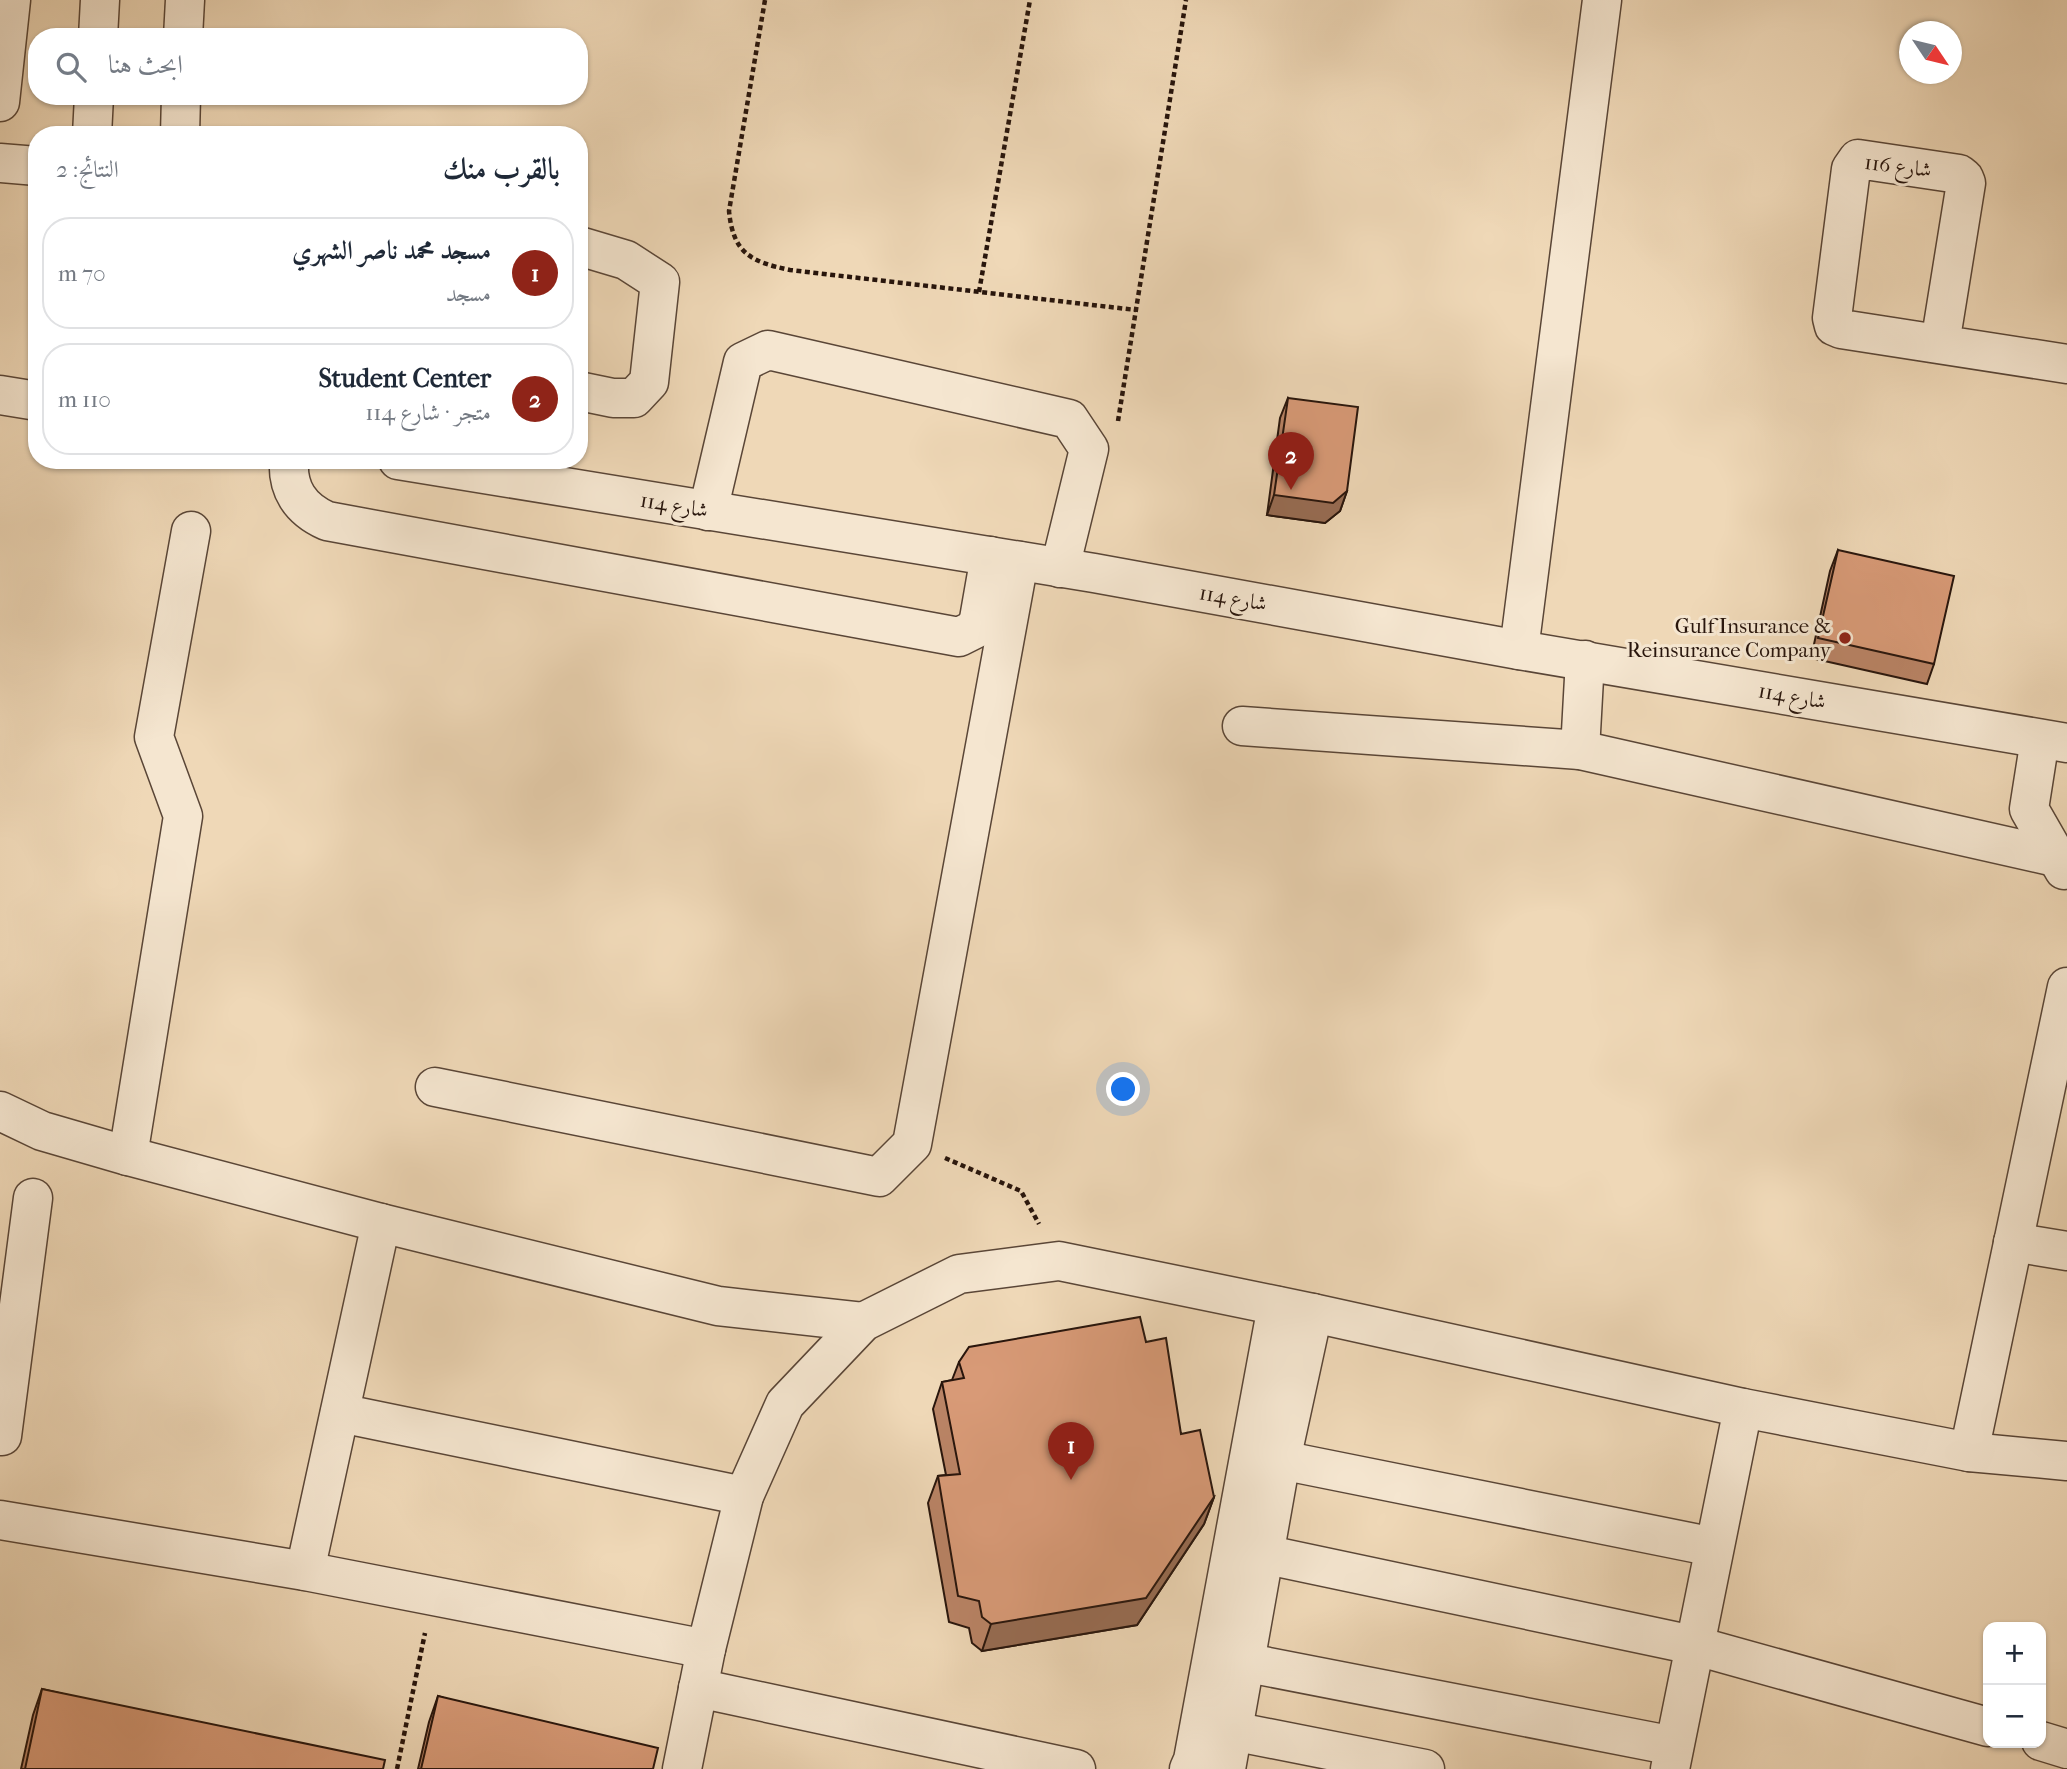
<!DOCTYPE html>
<html lang="ar">
<meta charset="utf-8">
<style>
body{margin:0;font-family:"IM FELL French Canon",Amiri,serif;background:#f6f6f7;color:#1f2937;direction:rtl}
.controls{position:absolute;right:21px;bottom:21px;display:grid;overflow:hidden;border-radius:14px;box-shadow:0 2px 5px #0004}
.controls button{width:63px;height:63px;display:grid;place-items:center;padding:0;border:0;border-bottom:2px solid #e0e1e3;background:#fff;color:#1f2937;font:35px sans-serif}
.compass{position:absolute;left:1899px;top:21px;width:63px;height:63px;border-radius:50%;background:#fff;box-shadow:0 2px 5px #0004;rotate:125deg}
.you{position:absolute;left:1124px;top:1090px;width:24px;height:24px;margin:-18px;border:5px solid #fff;border-radius:50%;background:#1a73e8;box-shadow:0 0 0 10px #1a73e833}
.badge{display:grid;place-items:center;width:46px;height:46px;border-radius:50%;background:#8f2418;color:#fff;font-size:23px;font-weight:700}
.pin{position:absolute;translate:-50% -58px;filter:drop-shadow(0 2px 4px #0008)}
.pin::after{content:'';position:absolute;top:37px;width:24px;height:21px;background:inherit;clip-path:polygon(0 0,100% 0,50% 100%)}
.list{margin:0;padding:0;list-style:none}
h2{display:flex;justify-content:space-between;align-items:center;height:91px;margin:0;padding:0 28px;font-size:30px}
h2 small{font-size:23px;font-weight:400;color:#747a83}
.list li{display:grid;grid-template-columns:46px 1fr auto;gap:21px;align-items:center;box-sizing:border-box;height:112px;margin:0 14px 14px;padding:0 14px;border:2px solid #e0e1e3;border-radius:28px}
.list b{display:block;font-size:26px;white-space:nowrap}
.list p{margin:0;font-size:23px;white-space:nowrap;color:#747a83}
.list em{font-size:23px;font-style:normal;color:#747a83}
.icon{flex:none;width:38px;height:38px;fill:none;stroke:currentColor;stroke-width:2;stroke-linecap:round;stroke-linejoin:round}
.map{position:relative;flex:none;width:2067px;height:1769px;overflow:hidden;direction:ltr}
.search{position:absolute;background:#fff;box-shadow:0 2px 5px #0004;left:28px;top:28px;width:560px;height:77px;display:flex;align-items:center;gap:18px;box-sizing:border-box;padding:0 24px;border-radius:28px;color:#747a83;font-size:26px}
.panel{position:absolute;background:#fff;box-shadow:0 2px 5px #0004;left:28px;top:126px;width:560px;height:343px;border-radius:28px;direction:rtl}
.map>svg:first-child{display:block}
.lines{fill:none;stroke-linecap:round;stroke-linejoin:round}
.minor-casing{stroke:#5a4637;stroke-width:41}
.path{stroke:#28150c;stroke-width:4.5;stroke-dasharray:5 3.5;stroke-linecap:butt}
.minor{stroke:#f5e6d0;stroke-width:38}
.wall{fill:#ba8466;stroke:#28150c;stroke-width:2}
.shaded-wall{fill:#976c53;stroke:#28150c;stroke-width:2}
.building{fill:#d89a77;stroke:#28150c;stroke-width:2}
.poi-dot{fill:#8f2418;stroke:#f5e6d0;stroke-width:2.5}
.labels{text-anchor:middle;dominant-baseline:central;stroke-width:6;stroke-linejoin:round;paint-order:stroke}
.street-label{font-size:21px;fill:#28150c;stroke:#f5e6d0}
.poi-label{font-size:21px;fill:#28150c;stroke:#f5e6d0;text-anchor:end}
</style>
<div class="map">
<svg width="2067" height="1769" viewBox="0 0 2067 1769">
<rect width="100%" height="100%" fill="#efd8b7"/>
<filter id="stains"><feTurbulence type="fractalNoise" baseFrequency=".00286" numOctaves="4"/><feColorMatrix values="0 0 0 0 .2 0 0 0 0 .09 0 0 0 0 .02 0 0 0 .5 -.17"/></filter>
<radialGradient id="worn" r=".72"><stop offset=".6" stop-color="#630" stop-opacity="0"/><stop offset="1" stop-color="#630" stop-opacity=".3"/></radialGradient>
<g class="lines">
<!-- minor casing -->
<g class="minor-casing">
<g id="minor">
<path d="M98 37 100 0"/>
<path d="M183 37 185 0"/>
<path d="M0 102 11 0"/>
<path d="M92 135 94 96"/>
<path d="M180 135 181 96"/>
<path d="M0 163 37 166"/>
<path d="M579 246 626 260 660 282 649 382 634 398H613L579 391"/>
<path d="M1940 344 1966 183 1964 178 1959 174 1858 159 1851 169 1832 318 1834 326 1841 329 2067 364"/>
<path d="M0 395 37 401"/>
<path d="M289 460C287 489 300 509 327 521L959 637 975 629 979 619 990 556"/>
<path d="M398 460 1094 573 1519 650 2067 743"/>
<path d="M708 511 743 362 768 350 1069 419 1089 449 1060 568"/>
<path d="M1519 650 1602 0"/>
<path d="M1242 726 1580 750 2055 857"/>
<path d="M2040 739 2029 809 2064 870"/>
<path d="M1580 750 1585 660"/>
<path d="M435 1087 879 1177 912 1144 1019 561"/>
<path d="M0 1111 42 1131 128 1156 381 1223 718 1306 863 1322"/>
<path d="M128 1156 183 816 154 737 191 531"/>
<path d="M2013 1242 2067 1251"/>
<path d="M340 1413 744 1496"/>
<path d="M2 1436 33 1198"/>
<path d="M1969 1452 2067 987"/>
<path d="M1281 1460 1714 1547"/>
<path d="M0 1520 305 1571 706 1649"/>
<path d="M1263 1554 1693 1645 1988 1727"/>
<path d="M305 1571 381 1223"/>
<path d="M1243 1662 1674 1746"/>
<path d="M698 1688 1076 1769"/>
<path d="M1207 1726 1425 1769"/>
<path d="M2041 1741 2067 1749"/>
<path d="M682 1769 706 1649 744 1496 785 1404 863 1322 959 1274 1059 1261 1313 1313 1743 1408 1969 1452 2067 1461"/>
<path d="M1189 1769 1193 1760 1277 1306"/>
<path d="M1226 1769 1281 1460 1313 1313"/>
<path d="M1670 1769 1743 1408"/>
</g>
</g>
<!-- path -->
<g class="path">
<path d="M765 0 729 211C733 254 752 262 790 270L1136 310"/>
<path d="M979 292 1030 0"/>
<path d="M1118 421 1186 0"/>
<path d="M945 1158 1021 1191 1039 1224"/>
<path d="M397 1769 425 1633"/>
</g>
<!-- minor -->
<use href="#minor" class="minor"/>
</g>
<!-- wall -->
<g class="wall">
<path d="M1288 398 1347 491 1340 511 1325 523 1267 515 1280 418Z"/>
<path d="M1838 550 1934 664 1927 684 1811 658 1830 571Z"/>
<path d="M1146 1342 1181 1434 1214 1497 1204 1524 1137 1625 982 1651 972 1643 969 1628 949 1622 928 1503 938 1476 946 1475 933 1409 942 1382 952 1380 959 1362Z"/>
<path d="M42 1689 383 1769H21L33 1715Z"/>
<path d="M438 1696 653 1769H418L429 1722Z"/>
</g>
<!-- shaded-wall -->
<g class="shaded-wall">
<path d="M1347 491 1340 511 1325 523 1267 515 1274 495Z"/>
<path d="M1214 1497 1204 1524 1137 1625 982 1651 991 1624Z"/>
</g>
<!-- building -->
<g class="building">
<path d="M1288 398 1358 407 1347 491 1333 503 1274 495Z"/>
<path d="M1838 550 1954 576 1934 664 1818 638Z"/>
<path d="M1140 1317 1146 1342 1166 1338 1181 1434 1200 1430 1214 1497 1146 1598 991 1624 982 1617 979 1601 958 1596 938 1476 960 1474 942 1382 964 1378 959 1362 969 1347Z"/>
<path d="M42 1689 385 1760 383 1769H25Z"/>
<path d="M438 1696 658 1748 653 1769H421Z"/>
</g>
<!-- markers -->
<circle class="poi-dot" cx="1845" cy="638" r="7"/>
<g class="labels">
<!-- street labels -->
<g class="street-label">
<text transform="translate(1898 166) rotate(7)">شارع 116</text>
<text transform="translate(674 505) rotate(9)">شارع 114</text>
<text transform="translate(1233 598) rotate(10)">شارع 114</text>
<text transform="translate(1792 696) rotate(10)">شارع 114</text>
</g>
<!-- poi labels -->
<g class="poi-label">
<text x="1831" y="626">Gulf Insurance &amp;<tspan x="1831" dy="24">Reinsurance Company</tspan></text>
</g>
</g>
<rect width="100%" height="100%" filter="url(#stains)"/>
<rect width="100%" height="100%" fill="url(#worn)"/>
</svg>
<div class="controls">
<button>+</button>
<button>−</button>
</div>
<svg class="compass" viewBox="-18 -18 36 36"><path d="M0-13l5 13h-10z" fill="#e53935"/><path d="M0 13l5-13h-10z" fill="#747a83"/></svg>
<div class="you"></div>
<div class="pin badge" style="left:1071px;top:1480px">1</div>
<div class="pin badge" style="left:1291px;top:490px">2</div>
<div class="search"><svg class="icon" aria-label="search" viewBox="0 0 24 24"><circle cx="10" cy="10" r="6"/><path d="M15 15l6 6"/></svg>ابحث هنا</div>
<section class="panel">
<h2>بالقرب منك<small>النتائج: 2</small></h2>
<ul class="list">
<li><span class="badge">1</span><div><b>مسجد محمد ناصر الشهري</b><p>مسجد</p></div><em>70 m</em></li>
<li><span class="badge">2</span><div><b>Student Center</b><p>متجر · شارع 114</p></div><em>110 m</em></li>
</ul>
</section>
</div>
